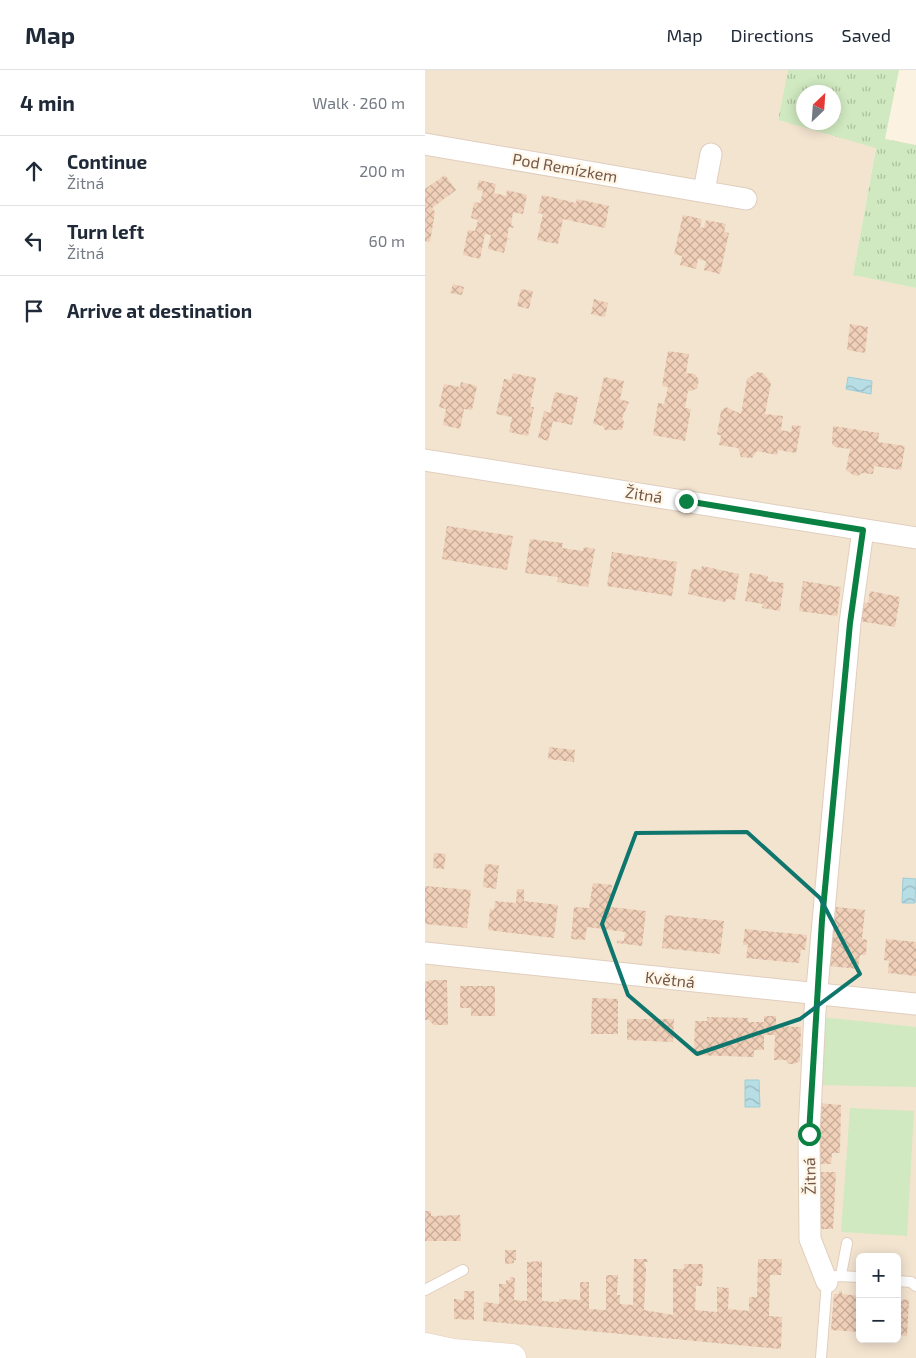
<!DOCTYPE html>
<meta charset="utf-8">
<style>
body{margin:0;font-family:"Exo 2",sans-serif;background:#f6f6f7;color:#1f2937}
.controls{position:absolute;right:15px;bottom:15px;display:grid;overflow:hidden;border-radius:8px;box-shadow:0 2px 12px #0003}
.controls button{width:45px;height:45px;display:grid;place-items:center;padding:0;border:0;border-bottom:1px solid #e0e1e3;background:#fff;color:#1f2937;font:25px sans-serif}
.compass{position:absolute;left:371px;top:15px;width:45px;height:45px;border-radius:50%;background:#fff;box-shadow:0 2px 12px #0003;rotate:25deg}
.stop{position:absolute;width:15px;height:15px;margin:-11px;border:4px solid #0b8043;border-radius:50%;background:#fff}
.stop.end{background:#0b8043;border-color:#fff;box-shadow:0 1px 5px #0008}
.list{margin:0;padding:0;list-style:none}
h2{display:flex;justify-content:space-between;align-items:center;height:65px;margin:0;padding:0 20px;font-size:21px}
h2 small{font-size:16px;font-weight:400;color:#747a83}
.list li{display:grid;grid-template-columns:32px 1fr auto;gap:15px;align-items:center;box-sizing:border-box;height:70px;padding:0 20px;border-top:1px solid #e0e1e3}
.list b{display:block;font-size:19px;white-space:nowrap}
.list p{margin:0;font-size:16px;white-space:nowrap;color:#747a83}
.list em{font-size:16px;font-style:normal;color:#747a83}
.icon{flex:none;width:28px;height:28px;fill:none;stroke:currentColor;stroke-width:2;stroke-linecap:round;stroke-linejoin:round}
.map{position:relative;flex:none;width:491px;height:1288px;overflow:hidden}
header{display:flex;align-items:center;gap:30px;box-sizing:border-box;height:70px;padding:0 25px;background:#fff;border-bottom:1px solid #e0e1e3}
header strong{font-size:24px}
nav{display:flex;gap:28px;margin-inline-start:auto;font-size:18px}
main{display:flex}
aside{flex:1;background:#fff}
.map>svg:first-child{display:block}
.residential{fill:#f3e4d0;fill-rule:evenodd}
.grass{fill:url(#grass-tufts);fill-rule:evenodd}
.pitch{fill:#d0e9c0}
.water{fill:url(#water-waves);stroke:#9dcdd6}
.building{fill:url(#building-cross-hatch)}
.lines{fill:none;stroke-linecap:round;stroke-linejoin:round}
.lane-casing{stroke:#e0cebe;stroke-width:12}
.street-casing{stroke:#e0cebe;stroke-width:23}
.secondary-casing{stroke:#e5cfbc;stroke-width:29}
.lane{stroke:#fff;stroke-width:10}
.street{stroke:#fff;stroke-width:21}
.secondary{stroke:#fff;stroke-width:28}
.route{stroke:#0b8043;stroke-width:6}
.marked{fill:none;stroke:#0f766e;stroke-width:4;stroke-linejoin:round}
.labels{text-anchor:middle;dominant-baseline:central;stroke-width:4.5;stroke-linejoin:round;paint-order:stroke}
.street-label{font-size:16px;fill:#735849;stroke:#fff6e7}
</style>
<header>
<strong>Map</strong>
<nav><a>Map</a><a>Directions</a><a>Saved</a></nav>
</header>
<main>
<aside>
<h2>4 min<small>Walk · 260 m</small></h2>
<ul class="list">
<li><svg class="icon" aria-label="ahead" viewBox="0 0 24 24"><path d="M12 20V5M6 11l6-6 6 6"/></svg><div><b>Continue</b><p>Žitná</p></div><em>200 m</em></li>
<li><svg class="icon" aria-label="left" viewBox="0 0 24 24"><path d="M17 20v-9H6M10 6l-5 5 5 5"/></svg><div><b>Turn left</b><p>Žitná</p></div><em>60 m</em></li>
<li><svg class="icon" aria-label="arrive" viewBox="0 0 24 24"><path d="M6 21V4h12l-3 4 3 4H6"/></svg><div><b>Arrive at destination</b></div></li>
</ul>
</aside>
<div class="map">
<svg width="491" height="1288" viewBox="0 0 491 1288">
<defs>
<pattern id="grass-tufts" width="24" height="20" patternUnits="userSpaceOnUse" patternTransform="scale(1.25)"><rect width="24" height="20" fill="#d0e9c0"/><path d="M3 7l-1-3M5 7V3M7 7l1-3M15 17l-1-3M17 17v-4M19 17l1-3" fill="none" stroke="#adc09e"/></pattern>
<pattern id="water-waves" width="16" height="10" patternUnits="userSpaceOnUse" patternTransform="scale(1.25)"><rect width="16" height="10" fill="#b7dde5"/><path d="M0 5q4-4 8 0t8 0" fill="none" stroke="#99b6bc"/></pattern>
<pattern id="building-cross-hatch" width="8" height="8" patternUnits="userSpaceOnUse" patternTransform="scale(1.25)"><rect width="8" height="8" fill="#f1d0b9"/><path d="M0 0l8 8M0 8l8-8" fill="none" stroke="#c8ac98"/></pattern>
</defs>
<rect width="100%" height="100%" fill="#fcf2e1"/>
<!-- residential -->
<path class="residential" d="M0 0H363L353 50 451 77 428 205 491 218V1288H0ZM435 1187H472V1269H435Z"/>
<!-- grass -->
<path class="grass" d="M363 0H474L460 69 491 75V218L428 205 451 78 353 50ZM378 22H408V52H378Z"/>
<!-- pitch -->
<g class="pitch">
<path d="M396 947 491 957V1017L393 1015Z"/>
<path d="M425 1038 489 1041 482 1166 416 1162Z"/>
</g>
<!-- water -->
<g class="water">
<path d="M423 307 447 311 446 324 421 319Z"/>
<path d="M478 808 491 809 490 833H477Z"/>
<path d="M320 1010H334L335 1037H320Z"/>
</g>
<!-- building -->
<g class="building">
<path d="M20 105 31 120 7 138 10 142 5 172 0 171V119Z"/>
<path d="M54 110 71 114 69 123 81 126 82 120 102 125 98 144 88 142 86 155 89 156 88 158 84 157 82 168 86 169 82 170 79 183 63 179 66 165 60 164 55 189 38 185 43 160 50 161 53 150 46 148 49 132 55 133 58 121 52 120Z"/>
<path d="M117 125 151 133 152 129 184 136 180 158 138 149 133 174 112 170 118 144 113 143Z"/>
<path d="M258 145 277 149 275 157 279 158 281 150 301 154 299 162 304 163 295 204 279 200 281 191 273 189 271 199 255 195 257 186 249 184Z"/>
<path d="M28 214 39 217 37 225 25 223Z"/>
<path d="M96 219 108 221 104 239 92 236Z"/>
<path d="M169 229 183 233 180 247 166 244Z"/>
<path d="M425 254 443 257 440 283 422 280Z"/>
<path d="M243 281 264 284 261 303 270 304 274 310 272 318 267 321H263L260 338 266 339 260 371 228 365 233 333 239 334 243 317 237 316Z"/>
<path d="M332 302 338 303 346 313 340 344 358 346 356 360 366 362 367 355 376 356 371 383 353 380 352 385 332 381 327 388 316 387 313 378 294 375 296 365H292L296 341 301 337 316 344 322 309Z"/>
<path d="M88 303 111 308 105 337H109L103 366 84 362 87 347 71 344 79 309 86 310Z"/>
<path d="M179 307 199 311 195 329 204 332 197 348 199 352 197 360H180L178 356 168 354Z"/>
<path d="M36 312 52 316 47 340 39 339 35 359 18 355 21 339 14 337 19 314 35 317Z"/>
<path d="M130 322 153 327 147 355 128 351 123 371 113 368 119 341 125 343Z"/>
<path d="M408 356 454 363 453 372 480 376 476 400 449 396 448 404 437 403 433 406 428 405 421 400 425 379 410 377 407 374Z"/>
<path d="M22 456 88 466 82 500 17 489Z"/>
<path d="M105 469 138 473 137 478 158 481 159 477 170 479 163 517 132 512 133 507 100 503Z"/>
<path d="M187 482 252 492 247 526 182 516Z"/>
<path d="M277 496 314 504 310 530 301 529 300 532 263 524 267 499 276 500Z"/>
<path d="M325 503 343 506 342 511 359 513 355 541 337 538 338 534 320 531Z"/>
<path d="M378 511 416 517 412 546 374 541Z"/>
<path d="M445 521 475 527 470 557 435 551 437 532 443 533Z"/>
<path d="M124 677 150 680 149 692 123 689Z"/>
<path d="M9 783 21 784 19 799 8 798Z"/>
<path d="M60 794 74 795 71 819 58 817Z"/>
<path d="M168 813 187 815 185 837 221 841 217 876 192 873V870L199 871 200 862 162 857 160 870 146 869 149 837 164 838Z"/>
<path d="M0 816 46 820 42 858 0 854Z"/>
<path d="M92 819H99V831L133 835 129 868 63 860 65 839 69 840 70 831 91 833Z"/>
<path d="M411 837 440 840 437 869 442 870 441 885H435L433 899 404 896Z"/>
<path d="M240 845 299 851 295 884 237 878Z"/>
<path d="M320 859 382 865 380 880H376L374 893 321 888 323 875H318Z"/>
<path d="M461 869 491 872V906L463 903 464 891 459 890Z"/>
<path d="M6 910H22L23 955H9L4 950H0V912Z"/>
<path d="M35 916H70V946H46V938H35Z"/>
<path d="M167 928 193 929V964H166Z"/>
<path d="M339 946H351V956L376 957 375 991 369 994H364L361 990H349L350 965H339V980H329V987L269 985 270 951H282V947L323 948V952H339Z"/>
<path d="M202 949H249L248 972 202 970Z"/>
<path d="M392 1033 416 1035 415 1083H407L406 1094H390Z"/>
<path d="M393 1102H411L408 1159H390Z"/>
<path d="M0 1141H6V1146L35 1145 36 1171H0Z"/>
<path d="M80 1180H91V1190H89V1193L80 1194Z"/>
<path d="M209 1189H222L223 1192H219L221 1199 219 1240 248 1245V1199H259V1194H278L277 1216H271L270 1240 292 1242V1217L304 1218 303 1239 324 1241V1227H332L333 1189H357L356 1205H345L344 1246 357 1247 356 1279 58 1251 59 1232 74 1234V1214H81V1210H85V1207L90 1208 89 1230 102 1231V1192L117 1191V1231L134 1232V1229L155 1230V1212H164V1239L181 1240V1205H193L192 1225H195V1234L208 1235Z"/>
<path d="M39 1221H49V1250L29 1249V1229L39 1230Z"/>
<path d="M414 1221H417V1224L435 1226V1262L406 1260 409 1224H414Z"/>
<path d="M472 1229 484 1230 482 1266 472 1265Z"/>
</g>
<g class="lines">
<!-- lane casing -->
<g class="lane-casing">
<g id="lane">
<path d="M416 1205 422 1173"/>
<path d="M472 1211 486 1212 491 1216"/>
<path d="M0 1220 38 1200"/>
<path d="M396 1288 402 1212 411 1206 435 1207"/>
</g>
</g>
<!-- street casing -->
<g class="street-casing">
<g id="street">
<path d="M0 74 321 129"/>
<path d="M279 121 286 84"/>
<path d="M0 390 491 468"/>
<path d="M0 883 491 934"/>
<path d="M402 1212 385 1169 384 1064 390 941 425 553 438 460"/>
</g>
</g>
<!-- secondary casing -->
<g class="secondary-casing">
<path id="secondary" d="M0 1277 28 1283 87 1288"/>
</g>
<!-- lane -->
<use href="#lane" class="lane"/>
<!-- street -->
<use href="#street" class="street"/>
<!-- secondary -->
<use href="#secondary" class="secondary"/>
</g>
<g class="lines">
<!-- route -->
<path class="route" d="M261 431 438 460 425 553 397 850 384 1064"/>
</g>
<!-- marked area -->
<path class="marked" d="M322 762 395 828 435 904 375 949 272 984 203 925 177 854 211 763Z"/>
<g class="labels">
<!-- street labels -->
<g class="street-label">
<text transform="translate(140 97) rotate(10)">Pod Remízkem</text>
<text transform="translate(219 424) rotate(9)">Žitná</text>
<text transform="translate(245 909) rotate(6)">Květná</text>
<text transform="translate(384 1106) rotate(-91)">Žitná</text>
</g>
</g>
</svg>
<div class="controls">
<button>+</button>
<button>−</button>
</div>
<svg class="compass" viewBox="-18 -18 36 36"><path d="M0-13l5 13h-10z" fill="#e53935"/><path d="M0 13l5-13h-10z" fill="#747a83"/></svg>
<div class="stop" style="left:384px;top:1064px"></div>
<div class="stop end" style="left:261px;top:431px"></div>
</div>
</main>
